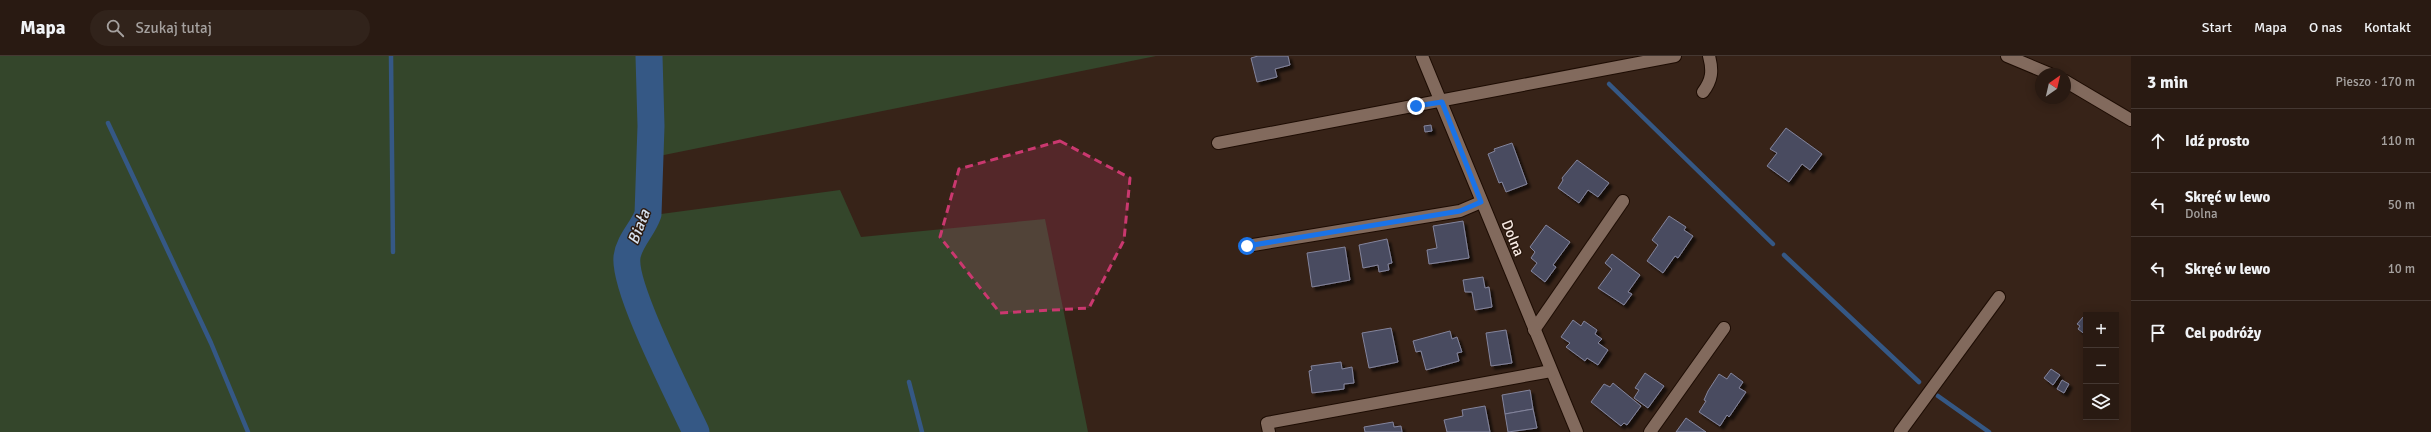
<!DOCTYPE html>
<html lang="pl">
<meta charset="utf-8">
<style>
body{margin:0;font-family:Signika,sans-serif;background:#31231b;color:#f1f3f6}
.controls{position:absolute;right:12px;bottom:12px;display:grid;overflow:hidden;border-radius:0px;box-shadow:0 2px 10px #0003}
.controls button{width:36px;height:36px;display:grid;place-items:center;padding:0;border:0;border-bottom:1px solid #453832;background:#291a12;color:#f1f3f6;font:20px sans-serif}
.compass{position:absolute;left:2035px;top:12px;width:36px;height:36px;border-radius:50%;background:#291a12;box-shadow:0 2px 10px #0003;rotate:34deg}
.stop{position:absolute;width:12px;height:12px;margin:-9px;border:3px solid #1a73e8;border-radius:50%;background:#fff}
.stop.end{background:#1a73e8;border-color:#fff;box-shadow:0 1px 4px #0008}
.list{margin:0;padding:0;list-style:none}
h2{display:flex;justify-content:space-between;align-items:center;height:52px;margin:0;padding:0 16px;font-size:17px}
h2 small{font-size:13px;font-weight:400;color:#a5a19f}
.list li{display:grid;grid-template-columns:26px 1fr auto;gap:12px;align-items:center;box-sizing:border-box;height:64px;padding:0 16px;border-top:1px solid #453832}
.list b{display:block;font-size:15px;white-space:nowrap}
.list p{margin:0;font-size:13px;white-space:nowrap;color:#a5a19f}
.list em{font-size:13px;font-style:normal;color:#a5a19f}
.icon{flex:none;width:22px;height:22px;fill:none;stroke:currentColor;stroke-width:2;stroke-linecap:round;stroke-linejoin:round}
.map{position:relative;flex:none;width:2131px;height:376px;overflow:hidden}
header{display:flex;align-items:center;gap:24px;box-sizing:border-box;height:56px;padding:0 20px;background:#291a12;border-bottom:1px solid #453832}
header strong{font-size:19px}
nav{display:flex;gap:22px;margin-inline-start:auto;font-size:14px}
.search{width:280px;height:36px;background:#31231b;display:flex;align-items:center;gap:10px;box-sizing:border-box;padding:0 14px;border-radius:22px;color:#a5a19f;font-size:15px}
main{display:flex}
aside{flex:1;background:#291a12}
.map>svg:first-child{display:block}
.green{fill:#34462b}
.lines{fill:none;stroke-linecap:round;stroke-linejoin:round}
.stream{stroke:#355885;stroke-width:4.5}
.river{stroke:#355885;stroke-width:27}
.building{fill:#4a4c61;stroke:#83849c;filter:url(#shadow)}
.minor-casing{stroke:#1d0c03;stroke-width:14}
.minor{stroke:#826a5d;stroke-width:12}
.route{stroke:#1a73e8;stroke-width:5}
.marked{fill:#ca386f;fill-opacity:0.2;stroke:#ca386f;stroke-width:3;stroke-dasharray:8 5;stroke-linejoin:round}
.labels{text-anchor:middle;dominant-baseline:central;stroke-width:3;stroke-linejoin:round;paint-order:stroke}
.street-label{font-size:15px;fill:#f8eae3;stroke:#2c1a0f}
.water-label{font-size:16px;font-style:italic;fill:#d9e4f2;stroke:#2c1a0f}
</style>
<header>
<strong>Mapa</strong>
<div class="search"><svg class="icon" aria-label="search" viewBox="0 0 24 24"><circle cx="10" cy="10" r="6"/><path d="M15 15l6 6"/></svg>Szukaj tutaj</div>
<nav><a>Start</a><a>Mapa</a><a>O nas</a><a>Kontakt</a></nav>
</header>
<main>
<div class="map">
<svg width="2131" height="376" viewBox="0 0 2131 376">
<defs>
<filter id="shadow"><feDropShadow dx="3.5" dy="3.5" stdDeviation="1" flood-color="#0009"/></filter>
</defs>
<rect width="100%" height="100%" fill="#372318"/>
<!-- green -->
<path class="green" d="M0 0H1156L659 100 661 158 840 134 861 181 1045 163 1088 376H0Z"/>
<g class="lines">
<!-- stream -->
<g class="stream">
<path d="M391 0 393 196"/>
<path d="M1609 28 1773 188"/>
<path d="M108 67 211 287 248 376"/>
<path d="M1784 199 1919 326"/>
<path d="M909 326 922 376"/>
<path d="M1938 340 1989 376"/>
</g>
<!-- river -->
<path class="river" d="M649 0 651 70 648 158C643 173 629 185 627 201 623 232 681 343 696 376"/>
</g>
<!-- building -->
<g class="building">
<path d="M1258 0H1288L1290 9 1275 13 1277 21 1257 26 1251 2Z"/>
<path d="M1431 69 1432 75 1425 76 1424 70Z"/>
<path d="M1786 72 1822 98 1810 114 1802 108 1789 126 1767 110 1777 97 1770 93Z"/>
<path d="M1512 87 1527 128 1506 136 1502 126 1499 127 1488 98 1495 95 1494 93Z"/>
<path d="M1577 104 1609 127 1598 141 1588 134 1579 147 1558 132 1563 124 1562 122Z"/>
<path d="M1669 160 1686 171 1684 174 1693 180 1678 202 1675 200 1663 217 1647 205 1658 189 1652 184Z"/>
<path d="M1463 165 1469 202 1429 208 1427 194 1437 192 1433 170Z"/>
<path d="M1546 169 1570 186 1553 209 1556 211 1545 226 1531 215 1537 207 1531 202 1535 196 1530 191Z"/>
<path d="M1387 183 1392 207 1388 208 1389 214 1379 216 1378 209 1363 212 1359 189Z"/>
<path d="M1345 191 1350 224 1312 231 1307 197Z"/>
<path d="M1612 198 1640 219 1628 236 1632 238 1624 249 1598 232 1612 213 1605 207Z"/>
<path d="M1483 221 1485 232 1489 231 1492 251 1475 254 1472 236H1465L1463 224Z"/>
<path d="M2084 260 2086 261V279L2078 273 2080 270 2077 268Z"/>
<path d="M1573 264 1581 270 1584 265 1597 274 1595 278 1602 283 1598 287 1608 294 1598 309 1587 302 1585 305 1566 291 1570 287 1561 281Z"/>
<path d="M1391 272 1398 306 1369 312 1362 277Z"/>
<path d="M1506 274 1512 307 1491 310 1486 277Z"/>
<path d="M1450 275 1452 283 1457 281 1462 296 1457 297 1459 305 1426 314 1421 295 1416 296 1413 285Z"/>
<path d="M1341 306 1342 313 1352 311 1354 327 1344 328V333L1312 337 1309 315 1312 314 1311 310Z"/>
<path d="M2051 313 2060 319 2053 329 2044 322Z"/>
<path d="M1645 317 1664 330 1648 352 1634 342 1639 334 1635 332Z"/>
<path d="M1731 317 1743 326 1739 332 1746 336 1729 361 1727 359 1720 370 1699 356 1706 345 1704 344 1708 335 1719 318 1727 323Z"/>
<path d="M2062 324 2069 328 2064 337 2057 333Z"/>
<path d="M1613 327 1641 350 1627 369 1624 367 1621 370 1591 346 1604 328 1610 331Z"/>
<path d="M1530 334 1533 353 1505 358 1502 339Z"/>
<path d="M1485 350 1490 376H1447L1444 364 1463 360 1462 354Z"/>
<path d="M1533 353 1537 372 1508 376 1505 358Z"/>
<path d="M1686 362 1706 376H1676Z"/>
<path d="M1393 366 1394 371 1401 370 1402 376H1365L1364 371Z"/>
</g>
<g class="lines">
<!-- minor casing -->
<g class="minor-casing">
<g id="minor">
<path d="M1422 0 1577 376"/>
<path d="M2007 0 2050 18"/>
<path d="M2065 25 2131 64"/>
<path d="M1703 36C1712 24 1713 15 1709 0"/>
<path d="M1218 87 1675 0"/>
<path d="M1247 190 1460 155 1481 146"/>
<path d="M1534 274 1623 145"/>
<path d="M1269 376 1267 367 1551 315"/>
<path d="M1650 376 1724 272"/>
<path d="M1900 376 1999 241"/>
</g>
</g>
<!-- minor -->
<use href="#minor" class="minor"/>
</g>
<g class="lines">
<!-- route -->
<path class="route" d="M1247 190 1460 155 1481 146 1442 46 1416 50"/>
</g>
<!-- marked area -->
<path class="marked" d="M1060 85 1130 122 1124 184 1089 252 1000 257 940 181 959 113Z"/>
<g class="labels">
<!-- street labels -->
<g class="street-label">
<text transform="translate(1513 182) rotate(68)">Dolna</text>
</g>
<!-- water labels -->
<g class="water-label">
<text transform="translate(639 171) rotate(-69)">Biała</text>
</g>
</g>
</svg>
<div class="controls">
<button>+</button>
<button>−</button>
<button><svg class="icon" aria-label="layers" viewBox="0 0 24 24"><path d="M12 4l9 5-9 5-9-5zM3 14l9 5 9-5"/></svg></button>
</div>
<svg class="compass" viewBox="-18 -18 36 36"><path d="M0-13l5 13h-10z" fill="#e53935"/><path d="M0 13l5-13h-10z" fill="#a5a19f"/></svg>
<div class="stop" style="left:1247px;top:190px"></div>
<div class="stop end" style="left:1416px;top:50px"></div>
</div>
<aside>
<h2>3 min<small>Pieszo · 170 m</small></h2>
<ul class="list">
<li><svg class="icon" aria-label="ahead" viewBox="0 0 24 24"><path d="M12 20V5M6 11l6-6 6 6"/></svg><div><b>Idź prosto</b></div><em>110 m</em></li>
<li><svg class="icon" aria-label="left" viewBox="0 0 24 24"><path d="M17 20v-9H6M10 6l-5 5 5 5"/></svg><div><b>Skręć w lewo</b><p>Dolna</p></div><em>50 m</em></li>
<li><svg class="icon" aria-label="left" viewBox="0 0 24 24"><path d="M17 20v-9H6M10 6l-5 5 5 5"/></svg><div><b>Skręć w lewo</b></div><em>10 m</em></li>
<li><svg class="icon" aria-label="arrive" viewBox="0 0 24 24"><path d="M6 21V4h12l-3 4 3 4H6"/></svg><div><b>Cel podróży</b></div></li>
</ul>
</aside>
</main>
